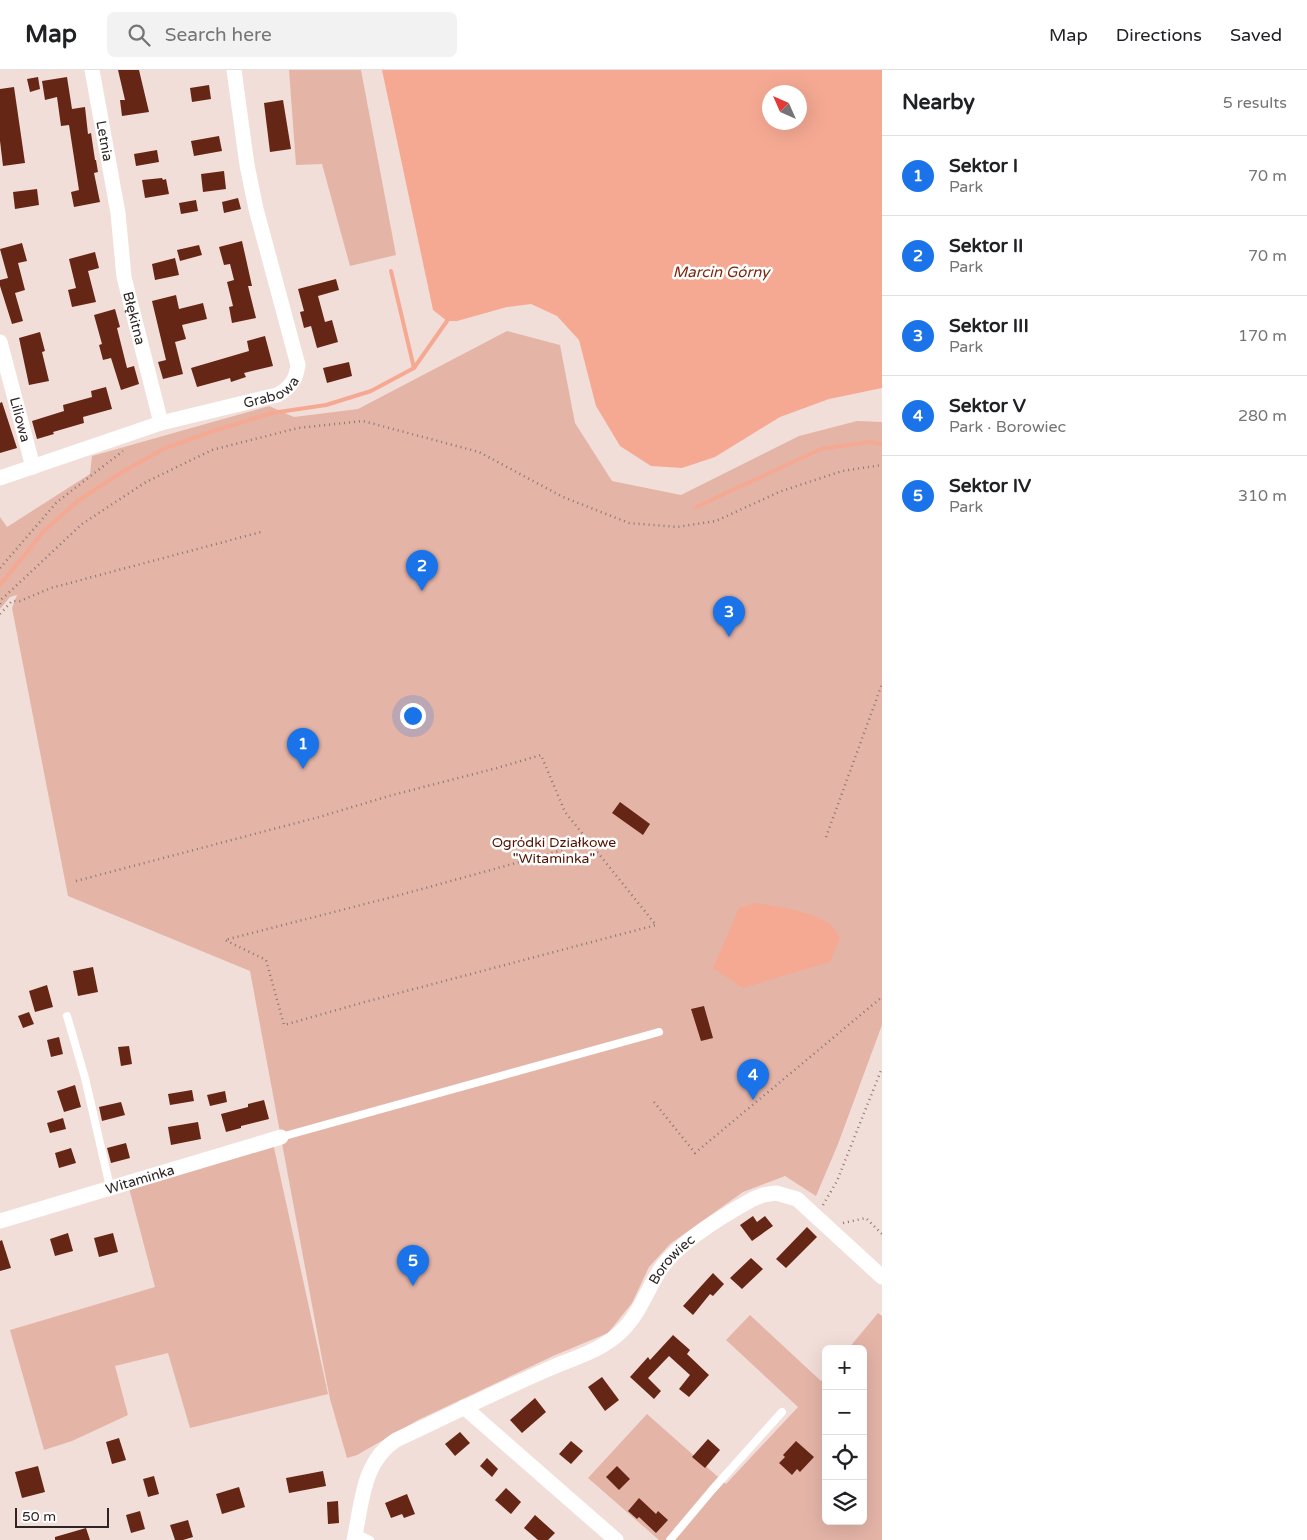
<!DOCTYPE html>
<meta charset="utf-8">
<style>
body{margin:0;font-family:"Varela Round",sans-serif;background:#f2f2f2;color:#202124}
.controls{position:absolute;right:15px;bottom:15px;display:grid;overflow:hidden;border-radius:8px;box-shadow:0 5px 20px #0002}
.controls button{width:45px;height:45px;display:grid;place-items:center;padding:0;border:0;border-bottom:1px solid #e0e0e0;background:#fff;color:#202124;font:25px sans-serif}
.compass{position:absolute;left:762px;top:15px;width:45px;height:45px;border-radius:50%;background:#fff;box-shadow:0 5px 20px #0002;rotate:315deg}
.scale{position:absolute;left:15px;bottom:12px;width:94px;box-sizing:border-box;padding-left:5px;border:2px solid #2c2523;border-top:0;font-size:14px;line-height:18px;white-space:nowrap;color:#2c2523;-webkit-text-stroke:4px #fff;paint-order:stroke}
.you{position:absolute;left:412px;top:645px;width:18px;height:18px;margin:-12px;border:4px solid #fff;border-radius:50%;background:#1a73e8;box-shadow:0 0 0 8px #1a73e833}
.badge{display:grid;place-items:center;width:32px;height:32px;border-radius:50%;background:#1a73e8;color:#fff;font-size:16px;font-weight:700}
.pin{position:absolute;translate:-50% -41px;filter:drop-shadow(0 1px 2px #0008)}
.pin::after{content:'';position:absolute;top:26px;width:18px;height:15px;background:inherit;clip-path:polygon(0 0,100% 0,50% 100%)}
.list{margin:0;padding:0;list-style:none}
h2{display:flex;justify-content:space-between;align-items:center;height:65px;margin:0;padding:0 20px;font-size:21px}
h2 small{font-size:16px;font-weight:400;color:#757577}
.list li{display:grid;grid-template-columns:32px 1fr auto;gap:15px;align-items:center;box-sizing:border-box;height:80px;padding:0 20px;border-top:1px solid #e0e0e0}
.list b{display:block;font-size:19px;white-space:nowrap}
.list p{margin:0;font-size:16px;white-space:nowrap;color:#757577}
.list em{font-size:16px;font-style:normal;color:#757577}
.icon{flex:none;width:28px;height:28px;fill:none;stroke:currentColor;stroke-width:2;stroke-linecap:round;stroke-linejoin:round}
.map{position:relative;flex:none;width:882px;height:1470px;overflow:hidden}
header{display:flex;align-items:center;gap:30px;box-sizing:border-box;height:70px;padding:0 25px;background:#fff;border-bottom:1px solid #e0e0e0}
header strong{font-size:24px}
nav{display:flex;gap:28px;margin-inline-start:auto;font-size:18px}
.search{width:350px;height:45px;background:#f2f2f2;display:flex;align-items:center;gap:12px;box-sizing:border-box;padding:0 18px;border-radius:8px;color:#757577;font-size:19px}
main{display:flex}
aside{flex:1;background:#fff}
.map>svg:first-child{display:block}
.green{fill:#e4b4a7}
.water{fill:#f5a993;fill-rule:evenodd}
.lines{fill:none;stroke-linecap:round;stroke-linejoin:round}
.stream{stroke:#f5a993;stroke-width:4}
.building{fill:#652615}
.path{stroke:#857874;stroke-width:2.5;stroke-dasharray:1 4;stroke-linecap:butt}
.lane{stroke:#fff;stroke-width:8}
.street{stroke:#fff;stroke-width:15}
.labels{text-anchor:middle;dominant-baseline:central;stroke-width:5;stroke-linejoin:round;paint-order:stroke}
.street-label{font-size:14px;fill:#2c2523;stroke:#fff}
.park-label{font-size:14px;fill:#531100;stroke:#fff}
.water-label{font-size:15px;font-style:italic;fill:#7d260c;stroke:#fff}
</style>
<header>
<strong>Map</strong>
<div class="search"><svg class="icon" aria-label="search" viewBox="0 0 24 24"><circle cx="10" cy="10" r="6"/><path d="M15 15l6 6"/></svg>Search here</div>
<nav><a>Map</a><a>Directions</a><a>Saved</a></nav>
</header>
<main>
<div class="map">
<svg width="882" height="1470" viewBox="0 0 882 1470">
<rect width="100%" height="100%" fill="#f2ded8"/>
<!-- green -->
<g class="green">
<path d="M289 0H361L396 185 350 196 322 94 296 95Z"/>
<path d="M507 261 560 275 575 353 612 411 681 425 799 366 857 351 882 352V955L838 1074 816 1126 785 1106 743 1122 670 1174 649 1197 632 1233 608 1263 553 1286 418 1350 357 1385 347 1388 330 1329 323 1294 250 901 68 826 12 538 17 525 10 527 0 539V447L7 457 90 404 92 386 269 336 294 347 358 339Z"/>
<path d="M273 1073 328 1324 190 1358 168 1283 115 1296 128 1345 72 1371 44 1380 10 1260 155 1217 129 1118Z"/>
<path d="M878 1243 882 1246V1470H659L588 1408 647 1344 726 1414 798 1337 726 1270 750 1245 821 1311 826 1306V1451H863V1279H848Z"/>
</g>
<!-- water -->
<g class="water">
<path d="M382 0H882V318L829 329 780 347 715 387 682 398 651 396 620 376 596 336 579 270 557 246 531 234 507 237 457 251H447L433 240ZM799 22V52H769V22Z"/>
<path d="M755 833C776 836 820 842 834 858 836 861 838 865 840 868L830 892 743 918 713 898 739 838Z"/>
</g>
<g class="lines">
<!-- stream -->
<g class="stream">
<path d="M391 201 414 298"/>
<path d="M696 437 821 379 869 372 882 374"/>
<path d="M0 515 44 461 79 430 119 404 165 378 216 360 272 343 326 335 371 321 414 298 447 251"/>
</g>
</g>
<!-- building -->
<g class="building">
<path d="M118 0H139L149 42 122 46 120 30H125Z"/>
<path d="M38 7 40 19 30 22 27 9Z"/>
<path d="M67 7 72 39 85 37 88 64 91 63 95 90H96L98 102 94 103 100 132 74 137 71 122 79 120 69 55 61 56 57 27 45 30 42 11Z"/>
<path d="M209 15 211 29 192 32 190 18Z"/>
<path d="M14 17 25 93 3 96 0 71V19Z"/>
<path d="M283 30 291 79 270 82 264 33Z"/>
<path d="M219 66 222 81 194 86 191 71Z"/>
<path d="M157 80 159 92 136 96 134 84Z"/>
<path d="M224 101 226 119 203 122 201 104Z"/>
<path d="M162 108 163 110 166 109 169 124 145 128 142 110Z"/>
<path d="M37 119 39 135 15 139 13 122Z"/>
<path d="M238 128 241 139 224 143 222 132Z"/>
<path d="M196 130 198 141 181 144 179 133Z"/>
<path d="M242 171 252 216H248L256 248 232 253 229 237 233 236 227 212 234 210 230 194 224 195 219 177Z"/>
<path d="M22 173 27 191 18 193 25 220 15 223 23 251 12 254 0 216V210L8 208 0 179Z"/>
<path d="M199 175 202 185 180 191 177 180Z"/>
<path d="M95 182 99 198 88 201 96 232 72 237 68 220 76 218 69 189Z"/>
<path d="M175 188 179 205 155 210 152 194Z"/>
<path d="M336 209 339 220 318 226 325 252 332 250 338 272 317 278 311 256 304 258 300 242 304 241 298 219Z"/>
<path d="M176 225 179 239 203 233 207 249 182 255 186 269 175 272 183 304 163 309 158 292 166 290 152 231Z"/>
<path d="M115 239 120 257 117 258 127 298 134 296 139 314 121 320 111 288 103 290 99 275 102 274 94 245Z"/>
<path d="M40 262 45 281 42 282 49 311 29 315 19 268Z"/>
<path d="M265 266 273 296 244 303 246 307 231 312 230 308 197 317 191 298 249 281 247 271Z"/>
<path d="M349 292 352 306 327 313 323 298Z"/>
<path d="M106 317 112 339 83 347 84 353 53 362 54 364 37 369 32 351 64 341 63 335 92 327 91 321Z"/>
<path d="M2 332 17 378 0 383V333Z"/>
<path d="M620 732 650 754 643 765 612 743Z"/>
<path d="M93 897 98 922 78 926 73 901Z"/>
<path d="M47 915 53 937 35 942 29 921Z"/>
<path d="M704 936 713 968 701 971 691 939Z"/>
<path d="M29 942 34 954 23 958 18 946Z"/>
<path d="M59 967 63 984 51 987 47 970Z"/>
<path d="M129 976 132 994 121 996 118 977Z"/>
<path d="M75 1015 81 1037 64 1042 57 1021Z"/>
<path d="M192 1020 194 1031 170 1035 168 1024Z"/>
<path d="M225 1021 227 1032 210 1036 207 1025Z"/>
<path d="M264 1030 269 1049 241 1056V1058L226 1062 221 1044 248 1037V1034Z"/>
<path d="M121 1032 125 1045 102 1051 99 1037Z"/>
<path d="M63 1048 66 1059 50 1063 47 1053Z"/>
<path d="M198 1052 201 1069 171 1075 168 1057Z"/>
<path d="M126 1073 130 1088 111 1093 107 1078Z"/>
<path d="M71 1078 76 1093 59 1098 55 1083Z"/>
<path d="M753 1146 757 1152 765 1146 773 1156 752 1171 740 1155Z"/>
<path d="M807 1157 817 1167 786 1198 776 1189Z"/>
<path d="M68 1163 73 1181 55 1186 50 1169Z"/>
<path d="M113 1163 118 1182 99 1187 94 1168Z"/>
<path d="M2 1170 11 1198 0 1201V1171Z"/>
<path d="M751 1188 763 1199 742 1219 730 1208Z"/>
<path d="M713 1203 724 1214 713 1226 710 1224 693 1245 683 1236Z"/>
<path d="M673 1265 690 1280 687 1284 709 1305 689 1327 679 1319 690 1305 669 1286 648 1308 661 1321 654 1329 630 1307 648 1287 650 1290Z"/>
<path d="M602 1307 619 1330 605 1341 588 1317Z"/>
<path d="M535 1328 546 1342 522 1363 510 1350Z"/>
<path d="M460 1362 470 1373 455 1386 445 1374Z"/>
<path d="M119 1368 126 1390 112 1394 106 1372Z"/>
<path d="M708 1369 720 1380 705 1398 692 1387Z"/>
<path d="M571 1371 583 1381 571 1394 559 1384Z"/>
<path d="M796 1371 814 1387 800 1402 797 1399 792 1405 779 1393 785 1387 783 1385Z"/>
<path d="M487 1388 498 1399 492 1407 480 1396Z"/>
<path d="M38 1396 45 1422 22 1428 15 1402Z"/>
<path d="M617 1396 630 1409 619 1420 606 1407Z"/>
<path d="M323 1401 326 1416 289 1423 286 1408Z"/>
<path d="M154 1406 159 1424 148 1427 143 1409Z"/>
<path d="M239 1417 245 1437 222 1444 216 1424Z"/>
<path d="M506 1418 521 1432 511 1444 495 1430Z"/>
<path d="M407 1424 415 1444 404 1448 402 1444 391 1448 385 1433Z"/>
<path d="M639 1428 656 1444 658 1441 668 1450 656 1463 639 1447 637 1449 628 1441Z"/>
<path d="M338 1431 339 1453 328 1454 327 1432Z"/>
<path d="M140 1441 145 1459 131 1463 126 1445Z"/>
<path d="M535 1445 555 1463 548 1470H538L524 1458Z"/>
<path d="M188 1450 193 1467 183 1470H175L170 1455Z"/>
<path d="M86 1458 90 1470H55V1467Z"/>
</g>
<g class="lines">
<!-- path -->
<g class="path">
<path d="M0 498 57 432 123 381"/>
<path d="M0 534 2 529 82 454 146 412 212 380 298 358 363 351 479 382 563 427 629 453 677 457 716 451 779 422 842 401 882 395"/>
<path d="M0 544 12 531H20L51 518 261 462"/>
<path d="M826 767 882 614"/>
<path d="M76 811 319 747 389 726 497 698 541 685 565 742 656 855 365 932 284 955 266 890 225 870 400 825 556 782 587 768"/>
<path d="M654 1032 695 1083 882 927"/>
<path d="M823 1135 837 1111 882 998"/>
<path d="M843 1153 866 1148 882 1164"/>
</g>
<!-- lane -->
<g class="lane">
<path d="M67 946 85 1008 110 1117"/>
<path d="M281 1067 659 962"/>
<path d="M356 1463 370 1470"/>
<path d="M670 1470 712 1420 782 1342"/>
</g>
<!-- street -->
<g class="street">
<path id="s1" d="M92 0 118 143 124 207 161 353"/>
<path id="s2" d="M0 272 33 397"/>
<path id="s3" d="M0 408 161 353 277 325C291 318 296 309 298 295L256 139 247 95 234 0"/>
<path id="s4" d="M0 1151 281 1067"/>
<path d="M464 1337 616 1470"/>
<path id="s5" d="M354 1470C362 1434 362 1392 396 1370 445 1347 494 1323 544 1301 567 1290 596 1283 616 1266 639 1248 646 1220 662 1197 681 1171 724 1145 753 1129L763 1125 776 1123 797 1129 882 1207"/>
</g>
</g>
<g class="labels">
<!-- street labels -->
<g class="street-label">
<text stroke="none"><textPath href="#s1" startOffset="72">Letnia</textPath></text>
<text stroke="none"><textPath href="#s1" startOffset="252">Błękitna</textPath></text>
<text stroke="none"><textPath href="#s3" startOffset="285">Grabowa</textPath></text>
<text stroke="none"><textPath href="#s2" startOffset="80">Liliowa</textPath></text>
<text stroke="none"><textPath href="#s4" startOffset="146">Witaminka</textPath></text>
<text stroke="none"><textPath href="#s5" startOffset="451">Borowiec</textPath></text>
</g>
<!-- park labels -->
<g class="park-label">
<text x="554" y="772">Ogródki Działkowe<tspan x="554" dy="16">"Witaminka"</tspan></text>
</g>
<!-- water labels -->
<g class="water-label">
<text x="721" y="202">Marcin Górny</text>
</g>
</g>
</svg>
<div class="controls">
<button>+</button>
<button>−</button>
<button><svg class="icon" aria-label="locate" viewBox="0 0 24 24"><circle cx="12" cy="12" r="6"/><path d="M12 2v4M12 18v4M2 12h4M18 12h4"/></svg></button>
<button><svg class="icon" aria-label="layers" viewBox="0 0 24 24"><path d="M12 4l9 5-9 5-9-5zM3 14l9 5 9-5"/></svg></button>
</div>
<svg class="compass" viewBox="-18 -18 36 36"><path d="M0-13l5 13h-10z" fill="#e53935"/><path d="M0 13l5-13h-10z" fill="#757577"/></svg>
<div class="scale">50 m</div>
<div class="you"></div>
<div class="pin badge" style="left:303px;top:699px">1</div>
<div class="pin badge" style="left:422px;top:521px">2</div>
<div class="pin badge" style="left:729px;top:567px">3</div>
<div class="pin badge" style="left:753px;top:1030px">4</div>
<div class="pin badge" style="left:413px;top:1216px">5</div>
</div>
<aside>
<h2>Nearby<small>5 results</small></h2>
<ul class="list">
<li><span class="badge">1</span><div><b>Sektor I</b><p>Park</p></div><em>70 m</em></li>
<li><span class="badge">2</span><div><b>Sektor II</b><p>Park</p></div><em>70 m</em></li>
<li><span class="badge">3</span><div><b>Sektor III</b><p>Park</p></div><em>170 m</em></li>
<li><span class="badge">4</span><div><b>Sektor V</b><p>Park · Borowiec</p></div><em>280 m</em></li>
<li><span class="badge">5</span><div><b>Sektor IV</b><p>Park</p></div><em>310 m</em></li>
</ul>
</aside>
</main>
